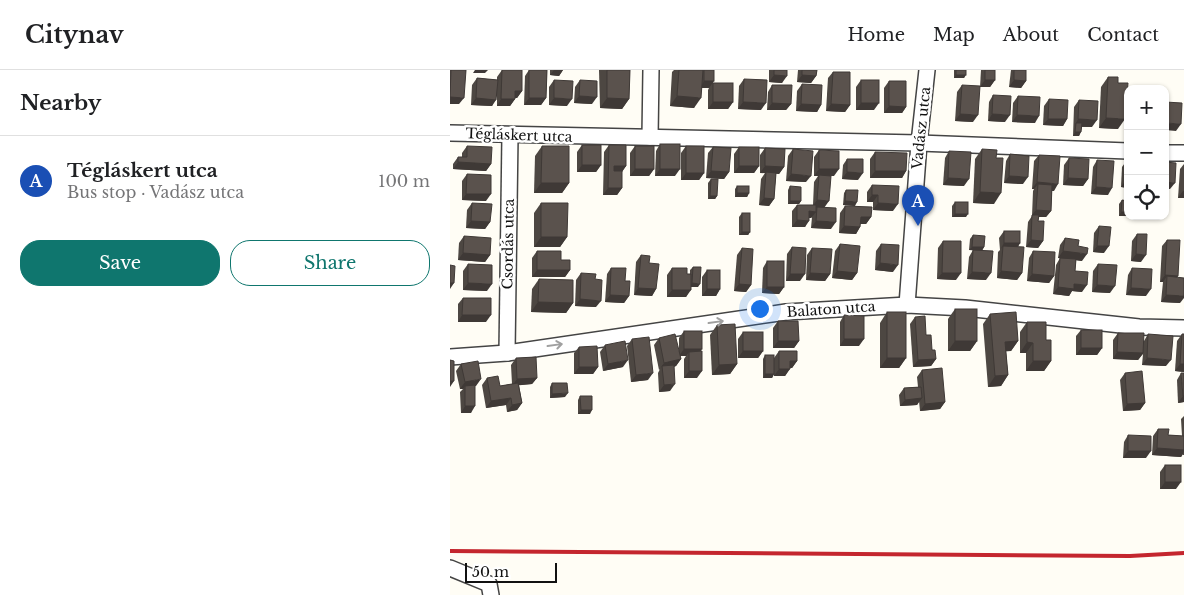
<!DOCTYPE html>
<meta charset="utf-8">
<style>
body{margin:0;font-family:"Libre Baskerville",serif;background:#f2f2f2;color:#202124}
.controls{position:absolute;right:15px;top:15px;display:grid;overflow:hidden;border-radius:10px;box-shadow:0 1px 4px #0004}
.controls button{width:45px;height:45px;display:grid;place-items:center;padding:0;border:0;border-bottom:1px solid #e0e0e0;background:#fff;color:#202124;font:25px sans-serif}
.scale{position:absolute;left:15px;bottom:12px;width:92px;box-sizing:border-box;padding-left:5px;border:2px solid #111;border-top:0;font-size:14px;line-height:18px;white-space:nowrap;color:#111;-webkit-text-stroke:4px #fff;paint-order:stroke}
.you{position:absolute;left:309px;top:238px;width:18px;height:18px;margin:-12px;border:4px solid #fff;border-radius:50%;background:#1a73e8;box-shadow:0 0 0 8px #1a73e833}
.badge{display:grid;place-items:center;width:32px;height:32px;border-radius:50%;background:#0f766e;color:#fff;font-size:16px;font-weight:700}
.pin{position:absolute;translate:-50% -41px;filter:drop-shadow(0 1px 2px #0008)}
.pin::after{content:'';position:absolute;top:26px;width:18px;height:15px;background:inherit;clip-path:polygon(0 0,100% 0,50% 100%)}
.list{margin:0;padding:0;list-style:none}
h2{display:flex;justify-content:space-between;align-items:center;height:65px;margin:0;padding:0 20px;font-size:21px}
h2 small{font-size:16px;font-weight:400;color:#757577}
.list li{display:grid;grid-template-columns:32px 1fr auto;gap:15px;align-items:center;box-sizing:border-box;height:90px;padding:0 20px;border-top:1px solid #e0e0e0}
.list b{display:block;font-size:19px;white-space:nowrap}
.list p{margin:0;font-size:16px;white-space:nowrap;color:#757577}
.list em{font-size:16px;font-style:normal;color:#757577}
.actions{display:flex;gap:10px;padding:15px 20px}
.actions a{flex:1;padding:11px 0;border:1px solid #0f766e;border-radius:20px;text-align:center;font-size:18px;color:#0f766e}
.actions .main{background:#0f766e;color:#fff}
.icon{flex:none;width:28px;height:28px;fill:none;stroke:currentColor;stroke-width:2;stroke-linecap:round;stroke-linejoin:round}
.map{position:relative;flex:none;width:734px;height:525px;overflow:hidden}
header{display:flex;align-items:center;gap:30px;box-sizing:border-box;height:70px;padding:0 25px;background:#fff;border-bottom:1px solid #e0e0e0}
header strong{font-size:24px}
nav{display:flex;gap:28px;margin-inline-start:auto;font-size:18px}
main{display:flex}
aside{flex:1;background:#fff}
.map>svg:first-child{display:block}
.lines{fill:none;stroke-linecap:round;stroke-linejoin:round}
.street-casing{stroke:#444;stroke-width:18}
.street{stroke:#fff;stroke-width:15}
.rail{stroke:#c4262e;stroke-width:4}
.wall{fill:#4d4742}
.shaded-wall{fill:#3f3936}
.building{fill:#5a524d;stroke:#3f3936}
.oneway{stroke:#a0a0a0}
.labels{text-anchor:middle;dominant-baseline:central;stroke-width:5;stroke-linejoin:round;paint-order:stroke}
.street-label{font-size:14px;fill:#111;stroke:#fff}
</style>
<header>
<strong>Citynav</strong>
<nav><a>Home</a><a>Map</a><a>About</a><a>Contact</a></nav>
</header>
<main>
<aside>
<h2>Nearby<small></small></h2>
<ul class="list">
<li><span class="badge" style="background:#1a4fb4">A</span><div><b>Tégláskert utca</b><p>Bus stop · Vadász utca</p></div><em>100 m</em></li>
</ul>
<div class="actions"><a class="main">Save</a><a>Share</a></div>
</aside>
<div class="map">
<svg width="734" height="525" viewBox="0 0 734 525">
<rect width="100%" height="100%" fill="#fffdf5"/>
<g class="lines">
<!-- street casing -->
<g class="street-casing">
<g id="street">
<path d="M0 63 469 73 678 81"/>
<path d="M200 67 201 0"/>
<path d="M715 83H734"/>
<path d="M457 235 469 73 477 0"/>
<path d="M57 283 60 65"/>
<path d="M0 287 57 283 336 242 457 235 515 238 689 257 734 258"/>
<path d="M0 498 39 514 41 525"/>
</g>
</g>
<!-- street -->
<use href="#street" class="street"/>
<!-- rail -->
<path class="rail" d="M0 481 680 486 734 483"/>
</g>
<!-- wall -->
<g class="wall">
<path d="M0 0H16L9 34H0Z"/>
<path d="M52 0 72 21 67 28H65V29L60 36H47V25L42 36 21 35 22 15 27 8 47 10V7Z"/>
<path d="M79 0H97L96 28 91 35H74L75 6Z"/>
<path d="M100 0H113L109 6 100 5Z"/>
<path d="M149 0H180L179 29 172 39 150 38Z"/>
<path d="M224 0H264L263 13 283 32 278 39H258V20L259 18H252L244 38 220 36 222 2Z"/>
<path d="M319 0H337L332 13 319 12Z"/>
<path d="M348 0H367L366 6 361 13 347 12Z"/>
<path d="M504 0H516L514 8H504Z"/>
<path d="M531 0H545V10L540 17H530Z"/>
<path d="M561 0H576V11L571 18 559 17Z"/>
<path d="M383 2 400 35 395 42 376 41 378 8Z"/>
<path d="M658 7 668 13V59L649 58 651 17Z"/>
<path d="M294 9 311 40 288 39 289 16Z"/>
<path d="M104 10 117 36 99 35V17Z"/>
<path d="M130 10 142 34 124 33 125 17Z"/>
<path d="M411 10 424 40H406V17Z"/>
<path d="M439 11 456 37 452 43H434V18Z"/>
<path d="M352 14 371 35 367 42 346 41 347 21Z"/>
<path d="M322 15 341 34 336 40H317L318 22Z"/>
<path d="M512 15 523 52 505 51 507 22Z"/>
<path d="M543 25 555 52 538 51 539 32Z"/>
<path d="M568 26 585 53 562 52 563 33Z"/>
<path d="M599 29 617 49 613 56 593 55 594 36Z"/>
<path d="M629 30 642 57H632L629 66H623L624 37Z"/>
<path d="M210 74 225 106H205L206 81Z"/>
<path d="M132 75 151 95 146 102H127V82Z"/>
<path d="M159 75 176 96 172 102V118L167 125H153L154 82Z"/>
<path d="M17 76 41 94 36 101 3 99V94L8 87H12V83Z"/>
<path d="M92 76 119 113 112 123H84L85 86Z"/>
<path d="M185 76 204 99 199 106H180V83Z"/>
<path d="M236 76 254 103 249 110H231V83Z"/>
<path d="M263 77 279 102 274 109 256 108 258 83Z"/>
<path d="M289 77 309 96 304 103H284V84Z"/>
<path d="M315 78 334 97 329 104 326 103 324 129 319 136 309 135 311 109 315 103H310V85Z"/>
<path d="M343 79 356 112 336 111 338 86Z"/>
<path d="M532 79 546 88 544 134 523 133 525 89Z"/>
<path d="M369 80 384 106H381L374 138 381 159 361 158 362 147 361 148H359L355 157H342V141L347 135H363L364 112 368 106H364V87Z"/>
<path d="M499 81 514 116 493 115 495 88Z"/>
<path d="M425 82 456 101 452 108H420V89Z"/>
<path d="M560 84 573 114 554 113 556 91Z"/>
<path d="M589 85 604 121H602L601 141 596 147H589L588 151 593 171 588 178 576 177 578 152 582 146 583 121 584 119H582L584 91Z"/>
<path d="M619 88 638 109 633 116 613 115 614 95Z"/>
<path d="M397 89 408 110 392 109 393 95Z"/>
<path d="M647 90 658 125 641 124 643 97Z"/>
<path d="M677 90H678V118L671 117 672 97Z"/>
<path d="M734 94V128H728L730 99Z"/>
<path d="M17 104 36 131 12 130V111Z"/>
<path d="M261 109 267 126 265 129H258V113Z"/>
<path d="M422 115 443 141 423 140V132H417V122Z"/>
<path d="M287 116 299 123 297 127H285V119Z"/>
<path d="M340 116 351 131 349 134H338V120Z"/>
<path d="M396 120 405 136 393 135 394 123Z"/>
<path d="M672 130 678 131V146H669V134Z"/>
<path d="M505 132 516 147H502V136Z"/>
<path d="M22 133 40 152 35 159 16 158 17 140Z"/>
<path d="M91 133 117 167 110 177H84V143Z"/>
<path d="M395 136 421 147 416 154H410V157L406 164 389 163 390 143Z"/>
<path d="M292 143 300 162 298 165H289V147Z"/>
<path d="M649 156 654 183 643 182 644 163Z"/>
<path d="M554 161 570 173 568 177 572 203 567 210 547 208 548 182 550 180 549 168Z"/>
<path d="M687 164 691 192 681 191 682 171Z"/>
<path d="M523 165 534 177 532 180 536 210 517 209 519 187 523 180H519L520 169Z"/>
<path d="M14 166 40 185 35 192 8 190 9 173Z"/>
<path d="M615 168 628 176 632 191 626 190 625 201 632 222 622 221 619 226 603 224 606 195 610 188H608L610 175Z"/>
<path d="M717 170 728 206 727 207 730 233 711 232 713 212H710L712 176Z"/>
<path d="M493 171 506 210 487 209 488 178Z"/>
<path d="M390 174 407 203 402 210 382 208 385 181Z"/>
<path d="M431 174 443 202 425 200 426 181Z"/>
<path d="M342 177 350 211H336L337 184Z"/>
<path d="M292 178 301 215 296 222 284 221 287 185Z"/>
<path d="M362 178 380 204 375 211 356 210 357 185Z"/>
<path d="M87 181 120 200 115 207H82V188Z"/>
<path d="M583 181 604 206 599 213 577 211 579 188Z"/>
<path d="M191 185 199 193 206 219 202 226 184 225 186 192Z"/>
<path d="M317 191 334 217 329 224 312 223 313 198Z"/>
<path d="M18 194 37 221 13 220V201Z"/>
<path d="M648 194 660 223 642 222 643 201Z"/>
<path d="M243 197 248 217H241L236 227H217V205L222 198 237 204H240V200Z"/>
<path d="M161 198 175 211 179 226 174 233 155 232 157 204Z"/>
<path d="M682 198 696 226 676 225 678 205Z"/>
<path d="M257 200 270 219 266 226H252V207Z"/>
<path d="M131 203 145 209 146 237 125 236 126 210Z"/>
<path d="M89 209 123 233 116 243 81 242 82 219Z"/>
<path d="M13 228 36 252H8V234Z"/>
<path d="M505 239 527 271 520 281H498V249Z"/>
<path d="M437 242 456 288 449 298H430V253Z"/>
<path d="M540 244 568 271 561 281H556L558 305 551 316 538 317 533 254Z"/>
<path d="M394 245 409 276H390V252Z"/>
<path d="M465 247 476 265 486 289 481 296 463 297 460 254Z"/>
<path d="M328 251 349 271 344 278H323V258Z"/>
<path d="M577 252 596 270 601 291 594 301H576V283H570V262Z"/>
<path d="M267 255 287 294 280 304 262 305 260 265Z"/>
<path d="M631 260 652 278 647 285H626V266Z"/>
<path d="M234 261 250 281 247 308H234V289L236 286H230L231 289 226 296 224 297 220 321 209 322 208 303 210 299 209 300 204 275 209 268 229 282V268Z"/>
<path d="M293 262 313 281 308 288H288V269Z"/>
<path d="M668 263 694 271 698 264 716 296 692 295 693 284 688 290 663 289V270Z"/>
<path d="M732 264H734V302L725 301 727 271Z"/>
<path d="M182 269 198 310 181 312 177 276Z"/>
<path d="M155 275 173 297 153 301 150 282Z"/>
<path d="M129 277 148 297 143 304H124V283Z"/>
<path d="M329 281 347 291 342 298H340L335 306H324V288Z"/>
<path d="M315 285 324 304 322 308H313V289Z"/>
<path d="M66 288 87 308 82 314 69 315 72 333 67 340 57 342 56 335 36 338 32 315 37 308 50 316 62 314 61 295Z"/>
<path d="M11 294 26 316H25L21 343H11L10 322 13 319H10L6 301Z"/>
<path d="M472 300 495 332 490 339 470 341 469 331 467 335 450 336 449 325 454 318 468 317 467 307Z"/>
<path d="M675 303 695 333 690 340 673 341 670 310Z"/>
<path d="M731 303 734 332 728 333 727 310Z"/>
<path d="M102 313 115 327 100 328V317Z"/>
<path d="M130 326 140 344H128V330Z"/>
<path d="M734 346V385H733V384L731 387 702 385 703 366 708 359 718 365 732 366 731 349Z"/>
<path d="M678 365 696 388H673L674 372Z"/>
<path d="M715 395 726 419H710V402Z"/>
</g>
<!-- shaded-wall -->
<g class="shaded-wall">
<path d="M25 0H38L35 3H23Z"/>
<path d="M104 0H113L109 6 100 5Z"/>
<path d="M324 5 337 6 332 13 319 12Z"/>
<path d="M352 5 366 6 361 13 347 12Z"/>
<path d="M506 5H516L514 8H504Z"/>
<path d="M535 10H545L540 17H530Z"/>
<path d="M564 10 576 11 571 18 559 17Z"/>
<path d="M254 11H264L259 18H250Z"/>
<path d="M65 21H72L67 28H60Z"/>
<path d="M129 26 147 27 142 34 124 33Z"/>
<path d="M227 26 251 28 244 38 220 36Z"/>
<path d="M0 27 14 28 9 34H0Z"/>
<path d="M26 28 46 30 42 36 21 35Z"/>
<path d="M79 28H96L91 35H74Z"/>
<path d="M104 28 122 29 117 36 99 35Z"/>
<path d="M157 28 179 29 172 39 150 38Z"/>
<path d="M51 29H65L60 36H47Z"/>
<path d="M263 32H283L278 39H258Z"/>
<path d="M293 32 316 33 311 40 288 39Z"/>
<path d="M322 33 341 34 336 40H317Z"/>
<path d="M411 33H429L424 40H406Z"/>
<path d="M351 34 371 35 367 42 346 41Z"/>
<path d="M381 34 400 35 395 42 376 41Z"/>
<path d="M439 36 456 37 452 43H434Z"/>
<path d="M510 44 528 45 523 52 505 51Z"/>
<path d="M542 44 560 45 555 52 538 51Z"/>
<path d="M567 45 589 46 585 53 562 52Z"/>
<path d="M656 48 675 49 668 59 649 58Z"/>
<path d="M598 49H617L613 56 593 55Z"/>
<path d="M628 49 647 50 642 57 625 56 626 53Z"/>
<path d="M715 53 731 54 726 61 715 60Z"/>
<path d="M625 62H631L629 66H623Z"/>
<path d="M8 92 41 94 36 101 3 99Z"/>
<path d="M132 95H151L146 102H127Z"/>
<path d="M164 96H176L171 103H160Z"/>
<path d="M289 96H309L304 103H284Z"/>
<path d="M315 96 334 97 329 104 310 103Z"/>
<path d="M185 99H204L199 106H180Z"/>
<path d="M210 99H230L225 106H205Z"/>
<path d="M369 99H389L384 106H364Z"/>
<path d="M261 101 279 102 274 109 256 108Z"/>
<path d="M425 101H456L452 108H420Z"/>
<path d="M397 102 413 103 408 110 392 109Z"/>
<path d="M236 103H254L249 110H231Z"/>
<path d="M341 104 361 106 356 112 336 111Z"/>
<path d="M559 106 578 107 573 114 554 113Z"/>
<path d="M498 108 519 109 514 116 493 115Z"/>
<path d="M618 108 638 109 633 116 613 115Z"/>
<path d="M676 110H678V118L671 117Z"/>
<path d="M587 112 608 114 604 121 587 120 588 114 584 119H582Z"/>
<path d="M715 112 725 113 720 119H715Z"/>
<path d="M91 113H119L112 123H84Z"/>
<path d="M646 117 662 118 658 125 641 124Z"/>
<path d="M158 118H172L167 125H153Z"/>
<path d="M733 121H734V128H728Z"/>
<path d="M530 122 551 123 544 134 523 133Z"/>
<path d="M287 123H299L297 127H285Z"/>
<path d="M16 124H41L36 131 12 130Z"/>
<path d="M422 125H428L423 132H417Z"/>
<path d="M260 126H267L265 129H258Z"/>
<path d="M314 128 324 129 319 136 309 135Z"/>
<path d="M367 130 379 131 374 138 362 137Z"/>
<path d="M340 131H351L349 134H338Z"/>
<path d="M395 131 407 132 405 136 393 135Z"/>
<path d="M428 133 448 134 443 141 423 140Z"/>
<path d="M586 140 601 141 596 147H582V145Z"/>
<path d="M359 141 366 142 361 148H355Z"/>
<path d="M671 142H678V146H669Z"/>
<path d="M505 144H518L516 147H502Z"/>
<path d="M698 146H708L705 150 696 149Z"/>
<path d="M411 147H421L416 154H406Z"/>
<path d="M347 150 359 151 355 157H342Z"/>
<path d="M21 151 40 152 35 159 16 158Z"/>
<path d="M366 151 386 152 381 159 361 158Z"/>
<path d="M394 156 410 157 406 164 389 163Z"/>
<path d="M292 162H300L298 165H289Z"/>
<path d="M91 167H117L110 177H84Z"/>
<path d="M581 170 593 171 588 178 576 177Z"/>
<path d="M554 173H570L566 179 553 176 550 180Z"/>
<path d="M647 176H659L654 183 643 182Z"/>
<path d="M522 177H534L532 181 519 180Z"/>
<path d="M613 181 637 184 632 191 608 188Z"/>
<path d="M13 183 40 185 35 192 8 190Z"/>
<path d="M686 184 696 185 691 192 681 191Z"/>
<path d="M430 193 448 195 443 202 425 200Z"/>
<path d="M87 200H120L115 207H82Z"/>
<path d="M387 201 407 203 402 210 382 208Z"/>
<path d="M551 201 572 203 567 210 547 208Z"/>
<path d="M522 202 541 203 536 210 517 209Z"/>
<path d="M360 203 380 204 375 211 356 210Z"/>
<path d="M492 203H511L506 210 487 209Z"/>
<path d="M340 204H355L350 211H336Z"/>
<path d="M582 204 604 206 599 213 577 211Z"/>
<path d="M715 205 728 206 723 213 717 206 713 212H710Z"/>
<path d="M0 213H4L0 219Z"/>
<path d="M18 213 42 214 37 221 13 220Z"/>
<path d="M242 213 250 214 248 217H239Z"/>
<path d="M289 214 301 215 296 222 284 221Z"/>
<path d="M624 214 637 215 632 222 622 221 619 226 603 224 608 217Z"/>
<path d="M647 215 665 216 660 223 642 222Z"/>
<path d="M317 217H334L329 224 312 223Z"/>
<path d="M188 218 206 219 202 226 184 225Z"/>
<path d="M681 218 701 219 696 226 676 225Z"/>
<path d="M257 219H270L266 226H252Z"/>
<path d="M222 220H241L236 227H217Z"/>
<path d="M160 225 179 226 174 233 155 232Z"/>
<path d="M716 225 734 226V228L730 233 711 232Z"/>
<path d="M130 229 151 231 146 237 125 236Z"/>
<path d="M88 232 123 233 116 243 81 242Z"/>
<path d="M12 245H41L36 252H8Z"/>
<path d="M394 269H414L409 276H390Z"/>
<path d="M328 271H349L344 278H323Z"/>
<path d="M505 271H527L520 281H498Z"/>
<path d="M568 271 561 281 548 282 555 272Z"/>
<path d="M577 272 583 273 576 283H570Z"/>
<path d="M631 278H652L647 285H626Z"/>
<path d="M234 279H252L248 286 239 282 236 286H229Z"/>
<path d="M293 281H313L308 288H288Z"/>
<path d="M667 282 693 283 688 290 663 289Z"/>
<path d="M437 288H456L449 298H430Z"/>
<path d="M697 288 721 290 716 296 692 295Z"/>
<path d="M231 289 226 296 213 299 212 296 209 300 214 293Z"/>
<path d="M486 289 481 296 463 297 468 290Z"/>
<path d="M178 290 173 297 153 301 158 294Z"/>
<path d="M340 291H347L342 298H335Z"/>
<path d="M583 291H601L594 301H576Z"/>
<path d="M287 294 280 304 262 305 269 295Z"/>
<path d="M730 294H734V302L725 301Z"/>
<path d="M129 297H148L143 304H124Z"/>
<path d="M329 299H340L335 306H324Z"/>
<path d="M239 301H252L247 308H234Z"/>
<path d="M203 303 198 310 181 312 186 305Z"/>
<path d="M315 304H324L322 308H313Z"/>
<path d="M558 305 551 316 538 317 545 306Z"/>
<path d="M87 308 82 314 62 316 67 309Z"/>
<path d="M31 309 26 316 15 318V316L13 319H10L15 312Z"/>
<path d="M0 311H4L0 317Z"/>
<path d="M225 314 220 321 209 322 214 315Z"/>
<path d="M118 323 115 327 100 328 102 324Z"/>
<path d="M733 326H734V332L728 333Z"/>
<path d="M61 328 56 335 36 338 41 331Z"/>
<path d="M472 328 467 335 450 336 455 330Z"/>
<path d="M495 332 490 339 470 341 475 334Z"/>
<path d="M72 333 67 340 57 342 62 335Z"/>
<path d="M695 333 690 340 673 341 677 334Z"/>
<path d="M15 336H25L21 343H11Z"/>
<path d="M131 340H142L140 344H128Z"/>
<path d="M707 378 734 380V382L731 387 702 385Z"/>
<path d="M678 381H701L696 388H673Z"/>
<path d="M715 412H731L726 419H710Z"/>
</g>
<!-- building -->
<g class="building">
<path d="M1 0H16L14 28 0 27Z"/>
<path d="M52 0H72V21H65V29H51Z"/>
<path d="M79 0H97L96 28H79Z"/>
<path d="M157 0H180L179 29 157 28Z"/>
<path d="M229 0H253L251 28 227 26Z"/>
<rect x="254" y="0" width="10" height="11"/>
<path d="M324 0H337V6L324 5Z"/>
<path d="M352 0H367L366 6 352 5Z"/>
<rect x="506" y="0" width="10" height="5"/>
<rect x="535" y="0" width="10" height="10"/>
<path d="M564 0H576V11L564 10Z"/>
<path d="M383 2H400V35L381 34Z"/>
<path d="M658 7H668V13H678L675 49 656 48Z"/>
<path d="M27 8 48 10 46 30 26 28Z"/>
<path d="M294 9 317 10 316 33 293 32Z"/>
<path d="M104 10 123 11 122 29 104 28Z"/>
<path d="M130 10 147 11V27L129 26Z"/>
<rect x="411" y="10" width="18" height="23"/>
<path d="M439 11H456V37L439 36Z"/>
<rect x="263" y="13" width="20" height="19"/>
<path d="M352 14 372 15 371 35 351 34Z"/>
<path d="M322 15H342L341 34 322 33Z"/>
<path d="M512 15 530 16 528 45 510 44Z"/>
<path d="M543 25 561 26 560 45 542 44Z"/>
<path d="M568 26 590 27 589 46 567 45Z"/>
<path d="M599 29 618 30 617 49H598Z"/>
<path d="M629 30 648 31 647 50 628 49Z"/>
<path d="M715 32 732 33 731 54 715 53Z"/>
<path d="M626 53H632L631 62H625Z"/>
<rect x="210" y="74" width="20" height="25"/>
<rect x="132" y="75" width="19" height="20"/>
<path d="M159 75H176V96H164V101H172V118H158Z"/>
<path d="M17 76 42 77 41 94 8 92V87H17Z"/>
<path d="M92 76H119V113H91Z"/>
<rect x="185" y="76" width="19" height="23"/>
<rect x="236" y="76" width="18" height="27"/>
<path d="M263 77 281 78 279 102 261 101Z"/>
<rect x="289" y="77" width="20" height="19"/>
<path d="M315 78 335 79 334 97 315 96Z"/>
<path d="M343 79 363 81 361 106 341 104Z"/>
<path d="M532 79 547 80 546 88H553L551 123 530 122Z"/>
<path d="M369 80 389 81V99H369Z"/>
<path d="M499 81 521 82 519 109 498 108Z"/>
<path d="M425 82 457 83 456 101H425Z"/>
<path d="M560 84 579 86 578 107 559 106Z"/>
<path d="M589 85 610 86 608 114 587 112Z"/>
<path d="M619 88 639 89 638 109 618 108Z"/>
<path d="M397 89H413V103L397 102Z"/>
<path d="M647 90 664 91 662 118 646 117Z"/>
<path d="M677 90H678V110H676Z"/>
<path d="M715 92 726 93 725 113 715 112Z"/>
<path d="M316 102 326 103 324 129 314 128Z"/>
<path d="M17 104 41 105V124H16Z"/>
<path d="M369 105 381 106 379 131 367 130Z"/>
<path d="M261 109H268L267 126H260Z"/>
<path d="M588 114 602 115 601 141 586 140Z"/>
<path d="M422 115 449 116 448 134 428 133V125H422Z"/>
<rect x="287" y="116" width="12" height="7"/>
<path d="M340 116 351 117V131H340Z"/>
<path d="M396 120H408L407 132 395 131Z"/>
<path d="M672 130 678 131V142H671Z"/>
<rect x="505" y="132" width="13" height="12"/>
<path d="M22 133 42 134 40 152 21 151Z"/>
<path d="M91 133H118L117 167H91Z"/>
<path d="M347 135H366V142L359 141V151L347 150Z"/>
<path d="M395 136 422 137 421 147H411L410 157 394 156Z"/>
<path d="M367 137 386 138V152L366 151Z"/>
<rect x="292" y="143" width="8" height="19"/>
<path d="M582 145H589L588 151H594L593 171 581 170Z"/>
<path d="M649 156 661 157 659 176H647Z"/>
<rect x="554" y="161" width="16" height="12"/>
<path d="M687 164H697L696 185 686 184Z"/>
<path d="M523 165 535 166 534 177H522Z"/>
<path d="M14 166 41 168 40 185 13 183Z"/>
<path d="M615 168 629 170 628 176 638 178 637 184 613 181Z"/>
<path d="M717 170H730L728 206 715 205Z"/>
<path d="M493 171H511V203H492Z"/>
<path d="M390 174 410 176 407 203 387 201Z"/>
<path d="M431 174 449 175 448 195 430 193Z"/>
<path d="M553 176 574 177 572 203 551 201Z"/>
<path d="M342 177 356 178 355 204H340Z"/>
<path d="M292 178 303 179 301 215 289 214Z"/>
<path d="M362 178 382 179 380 204 360 203Z"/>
<path d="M523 180 543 181 541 203 522 202Z"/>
<path d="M87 181H111V190H120V200H87Z"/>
<path d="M583 181 605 182 604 206 582 204Z"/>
<path d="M191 185 200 186 199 193 209 194 206 219 188 218Z"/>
<path d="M610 188 626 189 625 201 638 202 637 215 624 214V219L608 217Z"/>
<rect x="317" y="191" width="17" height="26"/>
<path d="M18 194 42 195V214L18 213Z"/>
<path d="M648 194 667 195 665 216 647 215Z"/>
<path d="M0 195 5 196 4 213H0Z"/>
<path d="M243 197H251L250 214 242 213Z"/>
<path d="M161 198H176L175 211H180L179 226 160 225Z"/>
<path d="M222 198H237V204H241V220H222Z"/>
<path d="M682 198 702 199 701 219 681 218Z"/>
<rect x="257" y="200" width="13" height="19"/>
<path d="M131 203 146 204 145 209 152 210 151 231 130 229Z"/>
<path d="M717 206 734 208V226L716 225Z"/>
<path d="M89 209 123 210V233L88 232Z"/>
<path d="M13 228H41V245H12Z"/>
<rect x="505" y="239" width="22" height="32"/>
<rect x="437" y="242" width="19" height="46"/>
<path d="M566 242 568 271 555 272 558 305 545 306 540 244Z"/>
<path d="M394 245 414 246V269H394Z"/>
<path d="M475 246 476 265H481L482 280H485L486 289 468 290 465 247Z"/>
<path d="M328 251H348L349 271H328Z"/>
<path d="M577 252H596V270H601V291H583V273L577 272Z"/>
<path d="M285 254 287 294 269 295 267 255Z"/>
<rect x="631" y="260" width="21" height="18"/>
<rect x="234" y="261" width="18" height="18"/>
<rect x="293" y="262" width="20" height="19"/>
<path d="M668 263H694L693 283 667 282Z"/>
<path d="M225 264 231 289 214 293 209 268Z"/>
<path d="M698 264 723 266 721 290 697 288Z"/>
<path d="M732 264H734V294H730Z"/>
<path d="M199 267 203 303 186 305 182 269Z"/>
<path d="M175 271 178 290 158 294 155 275Z"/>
<path d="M147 276 148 297H129V277Z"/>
<path d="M252 281V301H239V282Z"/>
<path d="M329 281H347V291H340V299H329Z"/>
<rect x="315" y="285" width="9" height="19"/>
<path d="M86 287 87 308 67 309 66 288Z"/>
<path d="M0 290 4 291V311H0Z"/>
<path d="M28 291 31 309 15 312 11 294Z"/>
<path d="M224 295 225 314 214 315 212 296Z"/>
<path d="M492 298 495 332 475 334 472 300Z"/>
<path d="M692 301 695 333 677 334 675 303Z"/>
<path d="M731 303H734V326H733Z"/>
<path d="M48 306 50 316 68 313 72 333 62 335 61 328 41 331 37 308Z"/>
<path d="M102 313H117L118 323 102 324Z"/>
<path d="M25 315V336H15V316Z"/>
<path d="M471 317 472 328 455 330 454 318Z"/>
<path d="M130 326H142V340H131Z"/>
<path d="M708 359H719L718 365 734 366V380L707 378Z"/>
<path d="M678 365 701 366V381H678Z"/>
<rect x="715" y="395" width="16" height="17"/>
</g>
<!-- one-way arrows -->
<defs><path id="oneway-shaft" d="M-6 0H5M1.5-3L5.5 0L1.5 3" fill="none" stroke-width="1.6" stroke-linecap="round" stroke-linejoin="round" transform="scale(1.25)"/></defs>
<g class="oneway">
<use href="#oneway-shaft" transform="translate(266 252) rotate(-8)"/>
<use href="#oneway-shaft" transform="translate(105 275) rotate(-8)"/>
</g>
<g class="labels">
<!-- street labels -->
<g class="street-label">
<text transform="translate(471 58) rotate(-84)">Vadász utca</text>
<text transform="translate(69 65) rotate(2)">Tégláskert utca</text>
<text transform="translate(58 174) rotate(-89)">Csordás utca</text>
<text transform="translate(381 239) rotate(-4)">Balaton utca</text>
</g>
</g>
</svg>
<div class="controls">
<button>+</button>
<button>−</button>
<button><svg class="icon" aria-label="locate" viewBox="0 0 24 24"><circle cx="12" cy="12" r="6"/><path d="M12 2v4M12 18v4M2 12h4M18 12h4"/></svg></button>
</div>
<div class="scale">50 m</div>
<div class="you"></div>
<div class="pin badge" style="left:468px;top:156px;background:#1a4fb4">A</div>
</div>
</main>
